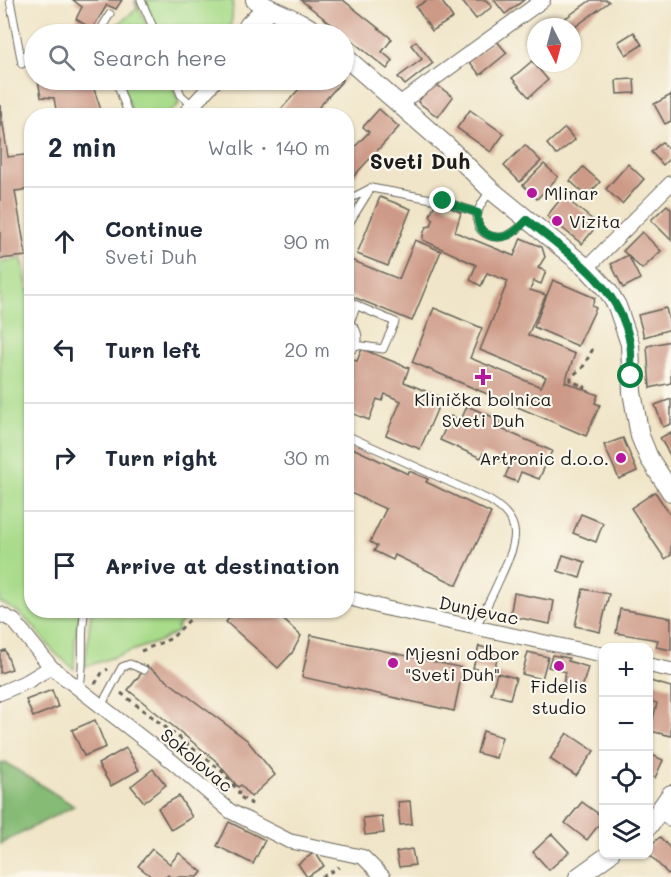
<!DOCTYPE html>
<meta charset="utf-8">
<style>
body{margin:0;font-family:Mali,sans-serif;background:#f6f6f7;color:#1f2937}
.controls{position:absolute;right:18px;bottom:18px;display:grid;overflow:hidden;border-radius:12px;box-shadow:0 2px 4px #0004}
.controls button{width:54px;height:54px;display:grid;place-items:center;padding:0;border:0;border-bottom:2px solid #e0e1e3;background:#fff;color:#1f2937;font:30px sans-serif}
.compass{position:absolute;left:527px;top:18px;width:54px;height:54px;border-radius:50%;background:#fff;box-shadow:0 2px 4px #0004;rotate:174deg}
.stop{position:absolute;width:18px;height:18px;margin:-14px;border:4px solid #0b8043;border-radius:50%;background:#fff}
.stop.end{background:#0b8043;border-color:#fff;box-shadow:0 2px 6px #0008}
.list{margin:0;padding:0;list-style:none}
h2{display:flex;justify-content:space-between;align-items:center;height:78px;margin:0;padding:0 24px;font-size:26px}
h2 small{font-size:20px;font-weight:400;color:#747a83}
.list li{display:grid;grid-template-columns:39px 1fr auto;gap:18px;align-items:center;box-sizing:border-box;height:108px;padding:0 24px;border-top:2px solid #e0e1e3}
.list b{display:block;font-size:22px;white-space:nowrap}
.list p{margin:0;font-size:20px;white-space:nowrap;color:#747a83}
.list em{font-size:20px;font-style:normal;color:#747a83}
.icon{flex:none;width:33px;height:33px;fill:none;stroke:currentColor;stroke-width:2;stroke-linecap:round;stroke-linejoin:round}
.map{position:relative;flex:none;width:671px;height:877px;overflow:hidden}
.search{position:absolute;background:#fff;box-shadow:0 2px 4px #0004;left:24px;top:24px;width:330px;height:66px;display:flex;align-items:center;gap:15px;box-sizing:border-box;padding:0 21px;border-radius:33px;color:#747a83;font-size:22px}
.panel{position:absolute;background:#fff;box-shadow:0 2px 4px #0004;left:24px;top:108px;width:330px;height:510px;border-radius:24px}
.map>svg:first-child{display:block}
.green{fill:#a8db8a;stroke:#627c53;stroke-width:1.5}
.forest{fill:#86bb76;stroke:#516c49;stroke-width:1.5}
.building{fill:#cd9a87}
.lines{fill:none;stroke-linecap:round;stroke-linejoin:round}
.service-casing{stroke:#666258;stroke-width:9}
.minor-casing{stroke:#666258;stroke-width:16}
.secondary-casing{stroke:#666258;stroke-width:20}
.path{stroke:#666258;stroke-width:3;stroke-dasharray:4.5 4.5;stroke-linecap:butt}
.service{stroke:#fff;stroke-width:7}
.minor{stroke:#fff;stroke-width:14}
.secondary{stroke:#fff;stroke-width:18}
.route{stroke:#0b8043;stroke-width:8}
.poi-dot{fill:#b5179e;stroke:#fbf7ec;stroke-width:2}
.labels{text-anchor:middle;dominant-baseline:central;stroke-width:4.5;stroke-linejoin:round;paint-order:stroke}
.poi-label{font-size:18px;fill:#1c1c1c;stroke:#fbf7ec;text-anchor:start}
.street-label{font-size:18px;fill:#1c1c1c;stroke:#fbf7ec}
.quarter-label{font-size:21px;font-weight:bold;fill:#1c1c1c;stroke:#fbf7ec}
</style>
<div class="map">
<svg width="671" height="877" viewBox="0 0 671 877">
<rect width="100%" height="100%" fill="#fbf7ec"/>
<filter id="ink" filterUnits="userSpaceOnUse"><feTurbulence type="fractalNoise" baseFrequency=".0167" numOctaves="2"/><feDisplacementMap in="SourceGraphic" scale="12" xChannelSelector="R" yChannelSelector="G"/><feConvolveMatrix kernelMatrix="1 2 1 2 8 2 1 2 1" color-interpolation-filters="sRGB"/></filter>
<filter id="wash" filterUnits="userSpaceOnUse"><feTurbulence type="fractalNoise" baseFrequency=".008" numOctaves="4" result="noise"/><feDisplacementMap in="SourceGraphic" scale="24" xChannelSelector="R" yChannelSelector="G"/><feGaussianBlur stdDeviation="1.35" result="paint"/><feColorMatrix in="noise" values="0 0 0 0 0 0 0 0 0 0 0 0 0 0 0 0 0 1.4 0 .05"/><feComposite in="paint" operator="in"/></filter>
<g filter="url(#wash)">
<rect width="100%" height="100%" fill="#f0e5c8"/>
<!-- green -->
<g class="green">
<path d="M135 0H136L150 34H108V32L137 9Z"/>
<path d="M145 0H233L232 19 228 34H159Z"/>
<path d="M121 80H170L179 104 167 115H133Z"/>
<path d="M22 259 28 291H32V610L80 611 75 641 74 669 55 653 33 626 18 612 0 602V262Z"/>
<path d="M91 611H194L177 627 178 631 160 641 85 667Z"/>
</g>
<!-- forest -->
<path class="forest" d="M6 763 74 806 0 844V764Z"/>
<g id="blocks">
<!-- building -->
<g class="building">
<path d="M73 0H122L116 9 107 5 92 29 76 19 82 7Z"/>
<path d="M301 0H343L392 39 382 52 393 61 387 69Z"/>
<path d="M427 0H441L453 18 432 31 416 7Z"/>
<path d="M461 0H486L492 7 476 19Z"/>
<path d="M494 0H524L505 14Z"/>
<path d="M591 0H607L609 2 572 29V27H553Z"/>
<path d="M634 32 642 45 626 55 618 42Z"/>
<path d="M495 39 507 53 480 75 468 60Z"/>
<path d="M416 41 433 63 405 85 398 77 422 59 411 45Z"/>
<path d="M532 61 548 80 529 97 512 78Z"/>
<path d="M634 79 635 93 617 94 616 80Z"/>
<path d="M38 80H91L103 116H57L54 98 41 97Z"/>
<path d="M307 80H343L311 116H275Z"/>
<path d="M433 82 453 97 438 117 418 102Z"/>
<path d="M671 95V121L665 124 654 104Z"/>
<path d="M0 105 8 157 32 154V189L15 191 26 256 0 259Z"/>
<path d="M379 109 399 127 353 177 346 171V156L369 132 363 127Z"/>
<path d="M470 110 504 134 491 152 457 128Z"/>
<path d="M565 128 575 140 556 155 547 144Z"/>
<path d="M662 142 671 152V157L663 165 651 152Z"/>
<path d="M525 145 541 161 520 182 504 166Z"/>
<path d="M544 164 558 177 537 199 523 185Z"/>
<path d="M628 164 644 179 622 204 606 189Z"/>
<path d="M583 167 600 182 587 196 570 181Z"/>
<path d="M563 196 598 224 582 244 547 216Z"/>
<path d="M380 197 411 209 388 266 357 254Z"/>
<path d="M441 203 461 213 455 232 514 256 521 238 542 247 545 257 538 268 546 271 541 284 534 281 530 290 546 295 528 335 575 354 565 382 598 395 595 403 600 405 586 436 412 362 434 308 482 328 470 358 541 387 546 377 480 350 508 281 487 273 481 286 470 280 476 265 423 240V235L426 227 431 226 433 220 430 215 434 206Z"/>
<path d="M667 205 671 209V240L651 220Z"/>
<path d="M642 232 661 251 642 269 623 251Z"/>
<path d="M415 240 441 251 412 321 346 294V258L399 279Z"/>
<path d="M628 255 640 279 623 288 611 264Z"/>
<path d="M553 280 595 298 592 306 596 308 578 346 534 327Z"/>
<path d="M666 308 671 329 644 337 638 315Z"/>
<path d="M671 341V383L650 388 647 346Z"/>
<path d="M362 349 409 368 404 382 442 398 420 449 386 435 401 401 385 394 382 401 377 399 369 420 346 411V394L353 379 346 376V357L357 361Z"/>
<path d="M671 399V424L663 427 655 405Z"/>
<path d="M467 406 502 421 499 428 552 451 539 479 521 472 517 482 505 477 510 465 483 453 481 458 440 440 451 416 461 420Z"/>
<path d="M671 432V457L660 438Z"/>
<path d="M623 438 637 471 619 479 604 445Z"/>
<path d="M346 445 408 474 409 471 428 479 426 482 491 513 457 585 395 555 393 560 374 551 377 546 370 542 386 509 346 491Z"/>
<path d="M655 492 671 516V555L665 559 631 508Z"/>
<path d="M581 514 603 523 596 542 573 533Z"/>
<path d="M563 555 585 562 580 578 558 571Z"/>
<path d="M583 589 609 594 600 632 575 626Z"/>
<path d="M514 593 554 601 550 624 510 616Z"/>
<path d="M620 609 671 618V650L656 647 658 640 616 633Z"/>
<path d="M236 610H273L301 636 292 653 278 668 226 622Z"/>
<path d="M311 635 463 668 454 711 302 677Z"/>
<path d="M479 646 499 652 493 673 473 668Z"/>
<path d="M5 650 12 669 0 673V652Z"/>
<path d="M528 652 548 657 542 679 522 674Z"/>
<path d="M552 655 569 658 568 661 588 667 582 688 563 683 566 672 548 667Z"/>
<path d="M147 666 247 740 275 775 251 797 241 785 238 787 215 760 128 690Z"/>
<path d="M497 673 516 678 510 699 491 694Z"/>
<path d="M650 681 671 687V736L650 731 657 703 648 701Z"/>
<path d="M52 690 58 707 33 717 26 700Z"/>
<path d="M95 720 106 747 84 756 72 730Z"/>
<path d="M483 731 502 737 496 758 477 753Z"/>
<path d="M567 733 594 751 576 776 550 759Z"/>
<path d="M126 748 139 770 111 786 98 764Z"/>
<path d="M648 753 663 760 655 778 648 775Z"/>
<path d="M153 769 166 785 144 802 131 786Z"/>
<path d="M179 796 192 817 171 830 158 808Z"/>
<path d="M410 801 412 824 400 825 398 802Z"/>
<path d="M582 802 604 818 587 840 565 823Z"/>
<path d="M382 816 384 833 365 835 363 818Z"/>
<path d="M229 822 265 840 253 864 217 846Z"/>
<path d="M552 834 569 852 549 870 533 852Z"/>
<path d="M660 837 671 849V871L668 874 648 853V847Z"/>
<path d="M152 849 170 864 179 853 202 872 198 877H170L168 875 166 877H152L138 866Z"/>
<path d="M412 849 415 865 399 867 396 852Z"/>
<path d="M315 852 324 866 307 877 298 864Z"/>
</g>
</g>
</g>
<g filter="url(#ink)">
<use href="#blocks" fill-opacity="0" stroke="#666258" stroke-width="1.5"/>
<g class="lines">
<!-- service casing -->
<g class="service-casing">
<g id="service">
<path d="M10 0 22 64"/>
<path d="M141 0 156 34"/>
<path d="M98 34 110 14"/>
<path d="M116 80 129 116"/>
<path d="M175 80 181 95 204 116"/>
<path d="M490 192C485 198 477 209 477 217 476 234 495 241 508 235 516 232 521 226 527 220"/>
<path d="M346 201 371 188 443 201 478 213"/>
<path d="M346 228 371 188"/>
<path d="M31 274H32"/>
<path d="M346 301 395 322 383 349 356 345"/>
<path d="M346 323C355 325 358 331 358 340L353 349 346 351"/>
<path d="M349 324 357 305"/>
<path d="M346 435 489 500C526 522 516 543 501 576 493 594 485 611 475 627"/>
<path d="M79 689C86 664 79 636 85 610"/>
<path d="M101 706 122 667 130 664 144 670"/>
</g>
</g>
<!-- minor casing -->
<g class="minor-casing">
<g id="minor">
<path d="M242 34 247 24 265 6"/>
<path d="M257 34 264 21 265 6"/>
<path d="M399 104 543 0"/>
<path d="M183 116 216 80"/>
<path d="M587 268 671 183"/>
<path d="M346 597 385 608 604 655"/>
<path d="M0 614 14 621 51 667 173 762 230 811 289 841 363 857 383 877"/>
<path d="M648 665 671 670"/>
<path d="M0 693 28 681 51 667"/>
<path d="M662 810 671 820"/>
</g>
</g>
<!-- secondary casing -->
<g class="secondary-casing">
<g id="secondary">
<path d="M255 0C276 14 299 18 318 34"/>
<path d="M344 56 447 146 491 190 587 268 608 291 617 306 630 344 632 392 640 436 649 458 671 492"/>
<path d="M648 827 671 794"/>
<path d="M578 877 610 854"/>
</g>
</g>
<!-- path -->
<g class="path">
<path d="M584 390 585 387 571 381V377L583 367 595 345"/>
<path d="M141 651 172 638 199 610"/>
<path d="M95 684 102 673 108 669"/>
<path d="M121 693 208 760 223 772 239 792 238 796 251 803 250 806"/>
<path d="M322 877 339 867"/>
</g>
<!-- service -->
<use href="#service" class="service"/>
<!-- minor -->
<use href="#minor" class="minor"/>
<!-- secondary -->
<use href="#secondary" class="secondary"/>
</g>
</g>
<g class="lines" filter="url(#ink)">
<!-- route -->
<path class="route" d="M443 201 478 213C474 231 492 242 509 235 516 232 521 226 527 220 569 254 620 286 630 343 632 354 631 366 631 376"/>
</g>
<!-- markers -->
<g class="poi-dot">
<circle cx="532" cy="193" r="6"/>
<circle cx="557" cy="221" r="6"/>
<path d="M480 368h6v6h6v6h-6v6h-6v-6h-6v-6h6z"/>
<circle cx="621" cy="458" r="6"/>
<circle cx="393" cy="663" r="6"/>
<circle cx="559" cy="666" r="6"/>
</g>
<g class="labels">
<!-- poi labels -->
<g class="poi-label">
<text x="544" y="193">Mlinar</text>
<text x="569" y="221">Vizita</text>
<text x="483" y="399" text-anchor="middle">Klinička bolnica<tspan x="483" dy="21">Sveti Duh</tspan></text>
<text x="609" y="458" text-anchor="end">Artronic d.o.o.</text>
<text x="405" y="653">Mjesni odbor<tspan x="405" dy="21">"Sveti Duh"</tspan></text>
<text x="559" y="686" text-anchor="middle">Fidelis<tspan x="559" dy="21">studio</tspan></text>
</g>
<!-- street labels -->
<g class="street-label">
<text transform="translate(479 610) rotate(12)">Dunjevac</text>
<text transform="translate(197 760) rotate(40)">Sokolovac</text>
</g>
<!-- quarter labels -->
<g class="quarter-label">
<text x="420" y="160">Sveti Duh</text>
</g>
</g>
</svg>
<div class="controls">
<button>+</button>
<button>−</button>
<button><svg class="icon" aria-label="locate" viewBox="0 0 24 24"><circle cx="12" cy="12" r="6"/><path d="M12 2v4M12 18v4M2 12h4M18 12h4"/></svg></button>
<button><svg class="icon" aria-label="layers" viewBox="0 0 24 24"><path d="M12 4l9 5-9 5-9-5zM3 14l9 5 9-5"/></svg></button>
</div>
<svg class="compass" viewBox="-18 -18 36 36"><path d="M0-13l5 13h-10z" fill="#e53935"/><path d="M0 13l5-13h-10z" fill="#747a83"/></svg>
<div class="stop" style="left:631px;top:376px"></div>
<div class="stop end" style="left:443px;top:201px"></div>
<div class="search"><svg class="icon" aria-label="search" viewBox="0 0 24 24"><circle cx="10" cy="10" r="6"/><path d="M15 15l6 6"/></svg>Search here</div>
<section class="panel">
<h2>2 min<small>Walk · 140 m</small></h2>
<ul class="list">
<li><svg class="icon" aria-label="ahead" viewBox="0 0 24 24"><path d="M12 20V5M6 11l6-6 6 6"/></svg><div><b>Continue</b><p>Sveti Duh</p></div><em>90 m</em></li>
<li><svg class="icon" aria-label="left" viewBox="0 0 24 24"><path d="M17 20v-9H6M10 6l-5 5 5 5"/></svg><div><b>Turn left</b></div><em>20 m</em></li>
<li><svg class="icon" aria-label="right" viewBox="0 0 24 24"><path d="M7 20v-9h11M14 6l5 5-5 5"/></svg><div><b>Turn right</b></div><em>30 m</em></li>
<li><svg class="icon" aria-label="arrive" viewBox="0 0 24 24"><path d="M6 21V4h12l-3 4 3 4H6"/></svg><div><b>Arrive at destination</b></div></li>
</ul>
</section>
</div>
